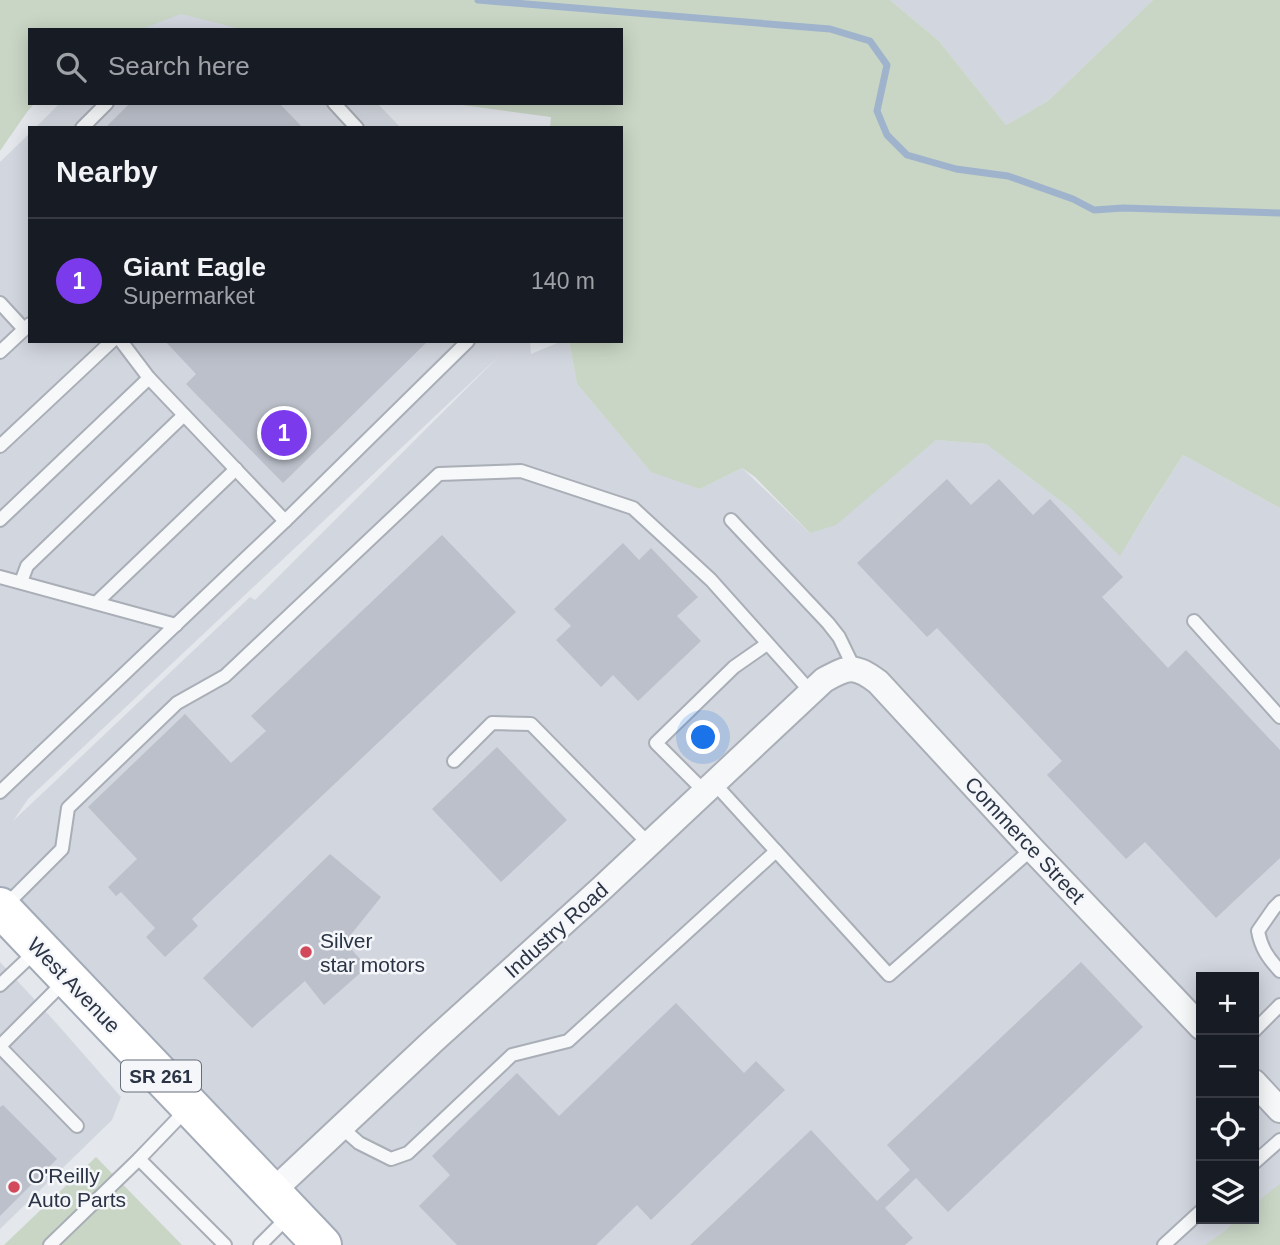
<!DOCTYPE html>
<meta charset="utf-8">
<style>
body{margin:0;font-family:Arial,sans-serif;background:#242831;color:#f1f3f6}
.controls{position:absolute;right:21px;bottom:21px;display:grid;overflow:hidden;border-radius:0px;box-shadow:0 4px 18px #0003}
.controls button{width:63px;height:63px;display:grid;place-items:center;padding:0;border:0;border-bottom:2px solid #363941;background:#171b24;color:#f1f3f6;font:35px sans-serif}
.you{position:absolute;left:704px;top:738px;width:24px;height:24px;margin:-18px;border:5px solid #fff;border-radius:50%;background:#1a73e8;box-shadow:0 0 0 10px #1a73e833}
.badge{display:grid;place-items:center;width:46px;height:46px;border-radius:50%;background:#7c3aed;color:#fff;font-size:23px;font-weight:700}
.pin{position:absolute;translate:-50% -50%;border:4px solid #fff;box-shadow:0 2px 7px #0006}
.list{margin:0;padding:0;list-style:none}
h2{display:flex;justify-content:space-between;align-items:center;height:91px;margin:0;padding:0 28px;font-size:30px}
h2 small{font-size:23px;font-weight:400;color:#9ea1a6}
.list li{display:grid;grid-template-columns:46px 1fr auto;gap:21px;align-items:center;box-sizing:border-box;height:126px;padding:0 28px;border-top:2px solid #363941}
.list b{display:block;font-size:26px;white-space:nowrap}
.list p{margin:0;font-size:23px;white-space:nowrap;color:#9ea1a6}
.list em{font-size:23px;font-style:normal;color:#9ea1a6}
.icon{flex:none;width:38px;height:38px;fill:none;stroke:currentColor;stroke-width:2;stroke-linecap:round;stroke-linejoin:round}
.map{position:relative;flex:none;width:1280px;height:1245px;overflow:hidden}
.search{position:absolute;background:#171b24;box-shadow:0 4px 18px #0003;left:28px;top:28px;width:595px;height:77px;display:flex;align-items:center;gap:18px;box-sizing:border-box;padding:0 24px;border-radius:0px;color:#9ea1a6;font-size:26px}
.panel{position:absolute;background:#171b24;box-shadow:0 4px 18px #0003;left:28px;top:126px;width:595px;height:217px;border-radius:0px}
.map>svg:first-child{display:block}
.built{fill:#d2d6de;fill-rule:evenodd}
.green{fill:#c9d6c5}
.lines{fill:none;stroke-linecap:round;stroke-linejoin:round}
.stream{stroke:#9fb4cc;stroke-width:7}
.building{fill:#bbc0ca}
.service-casing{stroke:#a9aeb7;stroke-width:16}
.minor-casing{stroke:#a9aeb7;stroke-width:28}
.primary-casing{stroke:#a3abb8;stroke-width:42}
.service{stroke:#f7f8fa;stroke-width:12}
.minor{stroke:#f7f8fa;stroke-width:24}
.primary{stroke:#fff;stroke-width:38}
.poi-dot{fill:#d1495b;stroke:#f4f6f9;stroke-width:2.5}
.labels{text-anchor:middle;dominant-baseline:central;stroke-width:5;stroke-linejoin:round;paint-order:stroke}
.shield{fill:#f4f6f9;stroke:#676e7b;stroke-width:2}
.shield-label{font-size:19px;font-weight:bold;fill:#2b3445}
.street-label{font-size:21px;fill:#2b3445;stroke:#f4f6f9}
.poi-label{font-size:21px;fill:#2b3445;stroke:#f4f6f9;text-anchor:start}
</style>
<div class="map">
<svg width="1280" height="1245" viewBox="0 0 1280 1245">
<rect width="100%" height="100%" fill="#e4e7ec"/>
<!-- built -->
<g class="built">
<path d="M890 0H1153L1048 101 1006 125 939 41Z"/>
<path d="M195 1 294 30H136Z"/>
<path d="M60 103H377L401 128H35Z"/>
<path d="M30 133V341H530L531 354 562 341H569L577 384 647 467 700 489 742 468 810 533 890 478 936 440 986 444 1071 509 1120 555 1183 455 1280 508V1245H297L0 907V162ZM500 355 255 600 250 597 13 821 28 799ZM1201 977H1254V1219H1201Z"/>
<path d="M0 962 58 1025 121 1097 112 1120 0 1229Z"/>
</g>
<!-- green -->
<g class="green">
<path d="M0 0H890L939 41 1006 125 1048 101 1153 0H1280V508L1183 455 1148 510 1120 556 1071 509 986 444 936 440 836 525 810 533 755 477 742 468 700 489 651 472 577 384 569 341H621V128H550L551 117 448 103H621V30H245L181 14 139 30H30V103H35L27 112 0 151Z"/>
<path d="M96 1157 182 1245H4Z"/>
<path d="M1280 1184V1245H1205L1225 1231 1237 1219H1254V1204Z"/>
</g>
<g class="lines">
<!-- stream -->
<path class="stream" d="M478 0 830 29 870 41 887 65 877 111 887 135 907 155 956 169 1008 176 1073 199 1094 210 1123 208 1280 213"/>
</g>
<!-- building -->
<g class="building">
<path d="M130 103H279L303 128H105Z"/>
<path d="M165 341H428L283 483 186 384 196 374Z"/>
<path d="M947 479 971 505 999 479 1033 515 1050 499 1123 577 1102 597 1168 668 1186 650 1280 750V858L1216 918 1145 842 1126 859 1047 775 1062 761 937 628 927 637 857 563Z"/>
<path d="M442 535 516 612 192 919 198 926 165 957 146 937 155 928 121 892 116 896 108 887 137 859 88 807 185 714 231 763 266 731 251 716Z"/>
<path d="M623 543 639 560 651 548 698 597 677 616 701 641 638 701 613 675 601 687 556 640 571 626 554 609Z"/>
<path d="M497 747 567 820 501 882 432 809Z"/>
<path d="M330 854 381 897 345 942 367 967 324 1005 305 981 252 1028 203 978Z"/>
<path d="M1081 962 1143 1027 948 1212 916 1178 885 1208 913 1238 905 1245H690L811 1130 877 1201 910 1170 887 1145Z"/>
<path d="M676 1003 744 1073 756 1061 785 1090 651 1220 637 1205 596 1245H457L419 1206 450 1175 432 1156 517 1073 559 1116Z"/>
<path d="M3 1105 57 1159 0 1216V1107Z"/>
</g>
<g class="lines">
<!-- service casing -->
<g class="service-casing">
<g id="service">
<path d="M334 103 357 128"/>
<path d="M82 128 107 103"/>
<path d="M0 303 24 329"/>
<path d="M121 341 149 378 285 521 468 341"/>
<path d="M0 352 30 324"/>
<path d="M0 446 112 341"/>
<path d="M0 520 149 378"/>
<path d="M731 520 828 623 839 637 855 670"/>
<path d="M0 577 176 625"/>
<path d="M21 582 27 566 184 415"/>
<path d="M96 603 236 469"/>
<path d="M1194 621 1280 717"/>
<path d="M454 761 492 723 531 724 649 844"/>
<path d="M714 783 889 975 1032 849"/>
<path d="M0 792 285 521"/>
<path d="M705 792 656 743 734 667 767 644"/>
<path d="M1280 902 1274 908 1258 931C1261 948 1268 958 1280 971"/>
<path d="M4 907 62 849 68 808 177 703 225 676 439 474 521 471 633 508 711 580 811 692"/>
<path d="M0 985 35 952"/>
<path d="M1254 1031 1280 1005"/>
<path d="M0 1046 64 982"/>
<path d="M0 1047 77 1126"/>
<path d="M187 1109 139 1159 225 1245"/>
<path d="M341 1127 359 1143 391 1159 408 1153 512 1055 568 1041 776 851"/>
<path d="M1254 1163 1280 1140"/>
<path d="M50 1245 139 1159"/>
<path d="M260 1245 289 1216"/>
<path d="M1164 1245 1201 1211"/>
</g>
</g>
<!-- minor casing -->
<g class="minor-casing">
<g id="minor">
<path d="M1254 1082 1280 1110"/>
<path d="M272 1192 433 1041 601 889 824 680C849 666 855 665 878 682L1032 849 1201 1027"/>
</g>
</g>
<!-- primary casing -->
<g class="primary-casing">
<path id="primary" d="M0 907 322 1245"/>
</g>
<!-- service -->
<use href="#service" class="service"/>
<!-- minor -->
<use href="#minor" class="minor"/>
<!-- primary -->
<use href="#primary" class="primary"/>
</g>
<!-- markers -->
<g class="poi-dot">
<circle cx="306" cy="952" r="7"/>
<circle cx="14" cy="1187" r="7"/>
</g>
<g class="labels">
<!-- shield labels -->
<rect class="shield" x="121" y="1060.5" width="80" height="31" rx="5"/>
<g class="shield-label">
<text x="161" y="1076">SR 261</text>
</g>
<!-- street labels -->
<g class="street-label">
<text transform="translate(1025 840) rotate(47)">Commerce Street</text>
<text transform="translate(556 930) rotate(-42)">Industry Road</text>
<text transform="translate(74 985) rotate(46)">West Avenue</text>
</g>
<!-- poi labels -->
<g class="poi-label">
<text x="320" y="940">Silver<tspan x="320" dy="24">star motors</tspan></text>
<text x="28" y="1175">O'Reilly<tspan x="28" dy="24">Auto Parts</tspan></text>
</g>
</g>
</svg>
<div class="controls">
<button>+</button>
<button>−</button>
<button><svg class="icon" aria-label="locate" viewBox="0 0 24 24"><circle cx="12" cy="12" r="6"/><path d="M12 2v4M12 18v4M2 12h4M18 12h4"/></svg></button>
<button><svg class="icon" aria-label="layers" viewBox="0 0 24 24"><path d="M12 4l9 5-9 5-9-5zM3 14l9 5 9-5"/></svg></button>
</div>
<div class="you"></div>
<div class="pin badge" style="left:284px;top:433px">1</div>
<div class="search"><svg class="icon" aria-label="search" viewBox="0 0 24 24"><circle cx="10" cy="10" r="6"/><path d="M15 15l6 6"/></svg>Search here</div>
<section class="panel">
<h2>Nearby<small></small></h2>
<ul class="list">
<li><span class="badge">1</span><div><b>Giant Eagle</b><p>Supermarket</p></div><em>140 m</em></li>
</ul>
</section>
</div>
